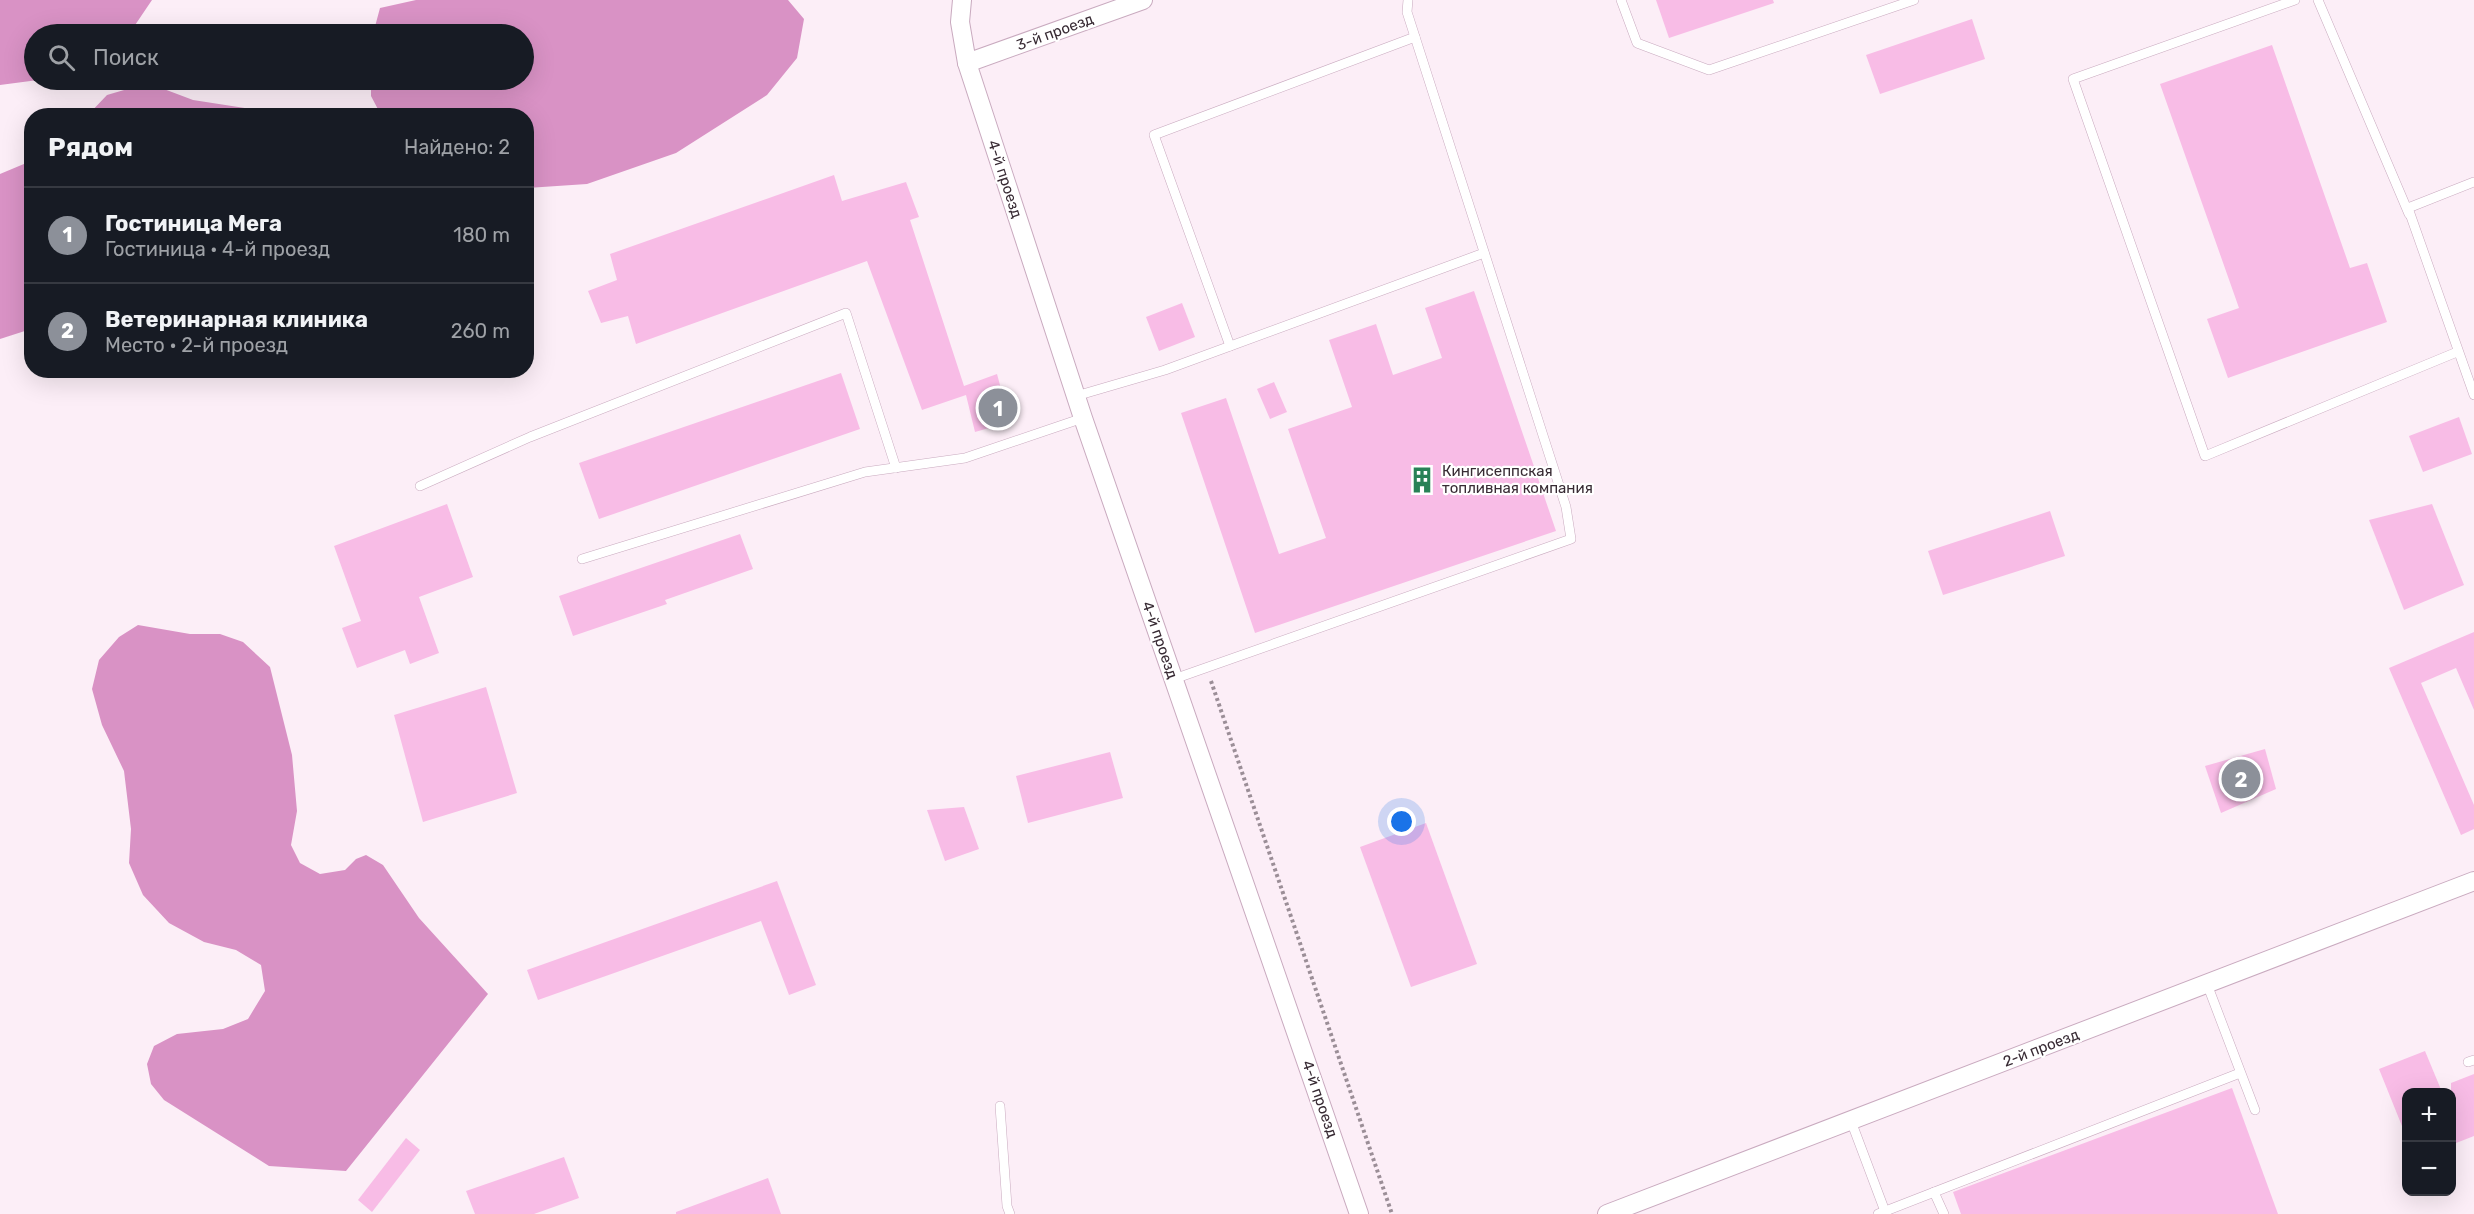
<!DOCTYPE html>
<html lang="ru">
<meta charset="utf-8">
<style>
body{margin:0;font-family:Rubik,sans-serif;background:#242831;color:#f1f3f6}
.controls{position:absolute;right:18px;bottom:18px;display:grid;overflow:hidden;border-radius:12px;box-shadow:0 6px 24px #0002}
.controls button{width:54px;height:54px;display:grid;place-items:center;padding:0;border:0;border-bottom:2px solid #363941;background:#171b24;color:#f1f3f6;font:30px sans-serif}
.you{position:absolute;left:1402px;top:822px;width:21px;height:21px;margin:-15px;border:4px solid #fff;border-radius:50%;background:#1a73e8;box-shadow:0 0 0 9px #1a73e833}
.badge{display:grid;place-items:center;width:39px;height:39px;border-radius:50%;background:#8c9099;color:#fff;font-size:20px;font-weight:700}
.pin{position:absolute;translate:-50% -50%;border:3px solid #fff;box-shadow:0 2px 6px #0006}
.list{margin:0;padding:0;list-style:none}
h2{display:flex;justify-content:space-between;align-items:center;height:78px;margin:0;padding:0 24px;font-size:26px}
h2 small{font-size:20px;font-weight:400;color:#9ea1a6}
.list li{display:grid;grid-template-columns:39px 1fr auto;gap:18px;align-items:center;box-sizing:border-box;height:96px;padding:0 24px;border-top:2px solid #363941}
.list b{display:block;font-size:22px;white-space:nowrap}
.list p{margin:0;font-size:20px;white-space:nowrap;color:#9ea1a6}
.list em{font-size:20px;font-style:normal;color:#9ea1a6}
.icon{flex:none;width:33px;height:33px;fill:none;stroke:currentColor;stroke-width:2;stroke-linecap:round;stroke-linejoin:round}
.map{position:relative;flex:none;width:2474px;height:1214px;overflow:hidden}
.search{position:absolute;background:#171b24;box-shadow:0 6px 24px #0002;left:24px;top:24px;width:510px;height:66px;display:flex;align-items:center;gap:15px;box-sizing:border-box;padding:0 21px;border-radius:33px;color:#9ea1a6;font-size:22px}
.panel{position:absolute;background:#171b24;box-shadow:0 6px 24px #0002;left:24px;top:108px;width:510px;height:270px;border-radius:24px}
.map>svg:first-child{display:block}
.forest{fill:#d992c5}
.building{fill:#f8bce6}
.lines{fill:none;stroke-linecap:round;stroke-linejoin:round}
.lane-casing{stroke:#c9aabf;stroke-width:10}
.street-casing{stroke:#c9aabf;stroke-width:20}
.path{stroke:#9b8e97;stroke-width:4;stroke-dasharray:3 3;stroke-linecap:butt}
.lane{stroke:#fff;stroke-width:9}
.street{stroke:#fff;stroke-width:18}
.labels{text-anchor:middle;dominant-baseline:central;stroke-width:4.5;stroke-linejoin:round;paint-order:stroke}
.street-label{font-size:15px;fill:#382b34;stroke:#fff}
.poi-label{font-size:15px;fill:#382b34;stroke:#fff;text-anchor:start}
</style>
<div class="map">
<svg width="2474" height="1214" viewBox="0 0 2474 1214">
<rect width="100%" height="100%" fill="#fceef7"/>
<!-- forest -->
<g class="forest">
<path d="M0 0H152L129 34H34V80H38L0 85Z"/>
<path d="M416 0H788L804 19 797 58 767 95 676 153 587 184 527 188 526 116 381 115 371 96V80H524V34H373L380 8Z"/>
<path d="M148 83 193 100 290 115H88L107 95Z"/>
<path d="M31 161V329L0 339V174Z"/>
<path d="M138 625 190 634H220L243 642 270 667 292 755 297 811 291 845 300 863 320 874 345 870 356 859 366 855 383 865 419 918 488 994 346 1171 269 1166 164 1100 151 1084 147 1064 154 1046 177 1034 223 1029 248 1019 265 991 261 965 236 950 204 942 169 923 143 895 129 863 131 829 124 771 102 725 92 689 99 660 119 637Z"/>
</g>
<!-- building -->
<g class="building">
<path d="M1656 0H1773L1774 3 1669 38Z"/>
<path d="M1972 19 1985 59 1880 94 1866 55Z"/>
<path d="M2272 45 2350 268 2367 263 2387 322 2228 378 2207 319 2239 308 2160 84Z"/>
<path d="M834 175 842 201 906 182 919 217 910 220 964 386 997 374 1010 422 975 432 966 395 922 410 867 261 636 344 628 316 601 323 588 291 617 280 610 254Z"/>
<path d="M1474 291 1556 531 1255 633 1181 413 1226 398 1279 554 1326 538 1288 429 1352 407 1329 340 1376 324 1393 375 1442 358 1425 308Z"/>
<path d="M1182 303 1195 337 1159 351 1146 317Z"/>
<path d="M841 373 860 429 599 519 579 463Z"/>
<path d="M1274 382 1287 412 1270 419 1257 389Z"/>
<path d="M2459 417 2472 454 2423 472 2409 436Z"/>
<path d="M447 504 473 577 419 597 439 653 410 664 405 650 357 668 342 628 361 621 334 546Z"/>
<path d="M2432 504 2464 585 2404 610 2369 520Z"/>
<path d="M2050 511 2065 556 1943 595 1928 551Z"/>
<path d="M740 534 753 569 665 600 667 604 573 636 559 596Z"/>
<path d="M2474 632V710L2456 668 2421 683 2474 805V829L2461 835 2389 668Z"/>
<path d="M486 687 517 793 423 822 394 715Z"/>
<path d="M2265 749 2276 789 2221 813 2205 766Z"/>
<path d="M1110 752 1123 798 1028 823 1016 776Z"/>
<path d="M964 807 979 849 945 861 927 810Z"/>
<path d="M1426 823 1477 964 1411 987 1360 847Z"/>
<path d="M777 881 816 985 789 995 761 921 538 1000 527 970Z"/>
<path d="M2425 1051 2442 1092H2406V1136L2379 1069Z"/>
<path d="M2474 1074V1136L2451 1145V1083Z"/>
<path d="M2232 1088 2278 1214H1961L1953 1192Z"/>
<path d="M406 1138 420 1150 372 1212 358 1200Z"/>
<path d="M564 1157 579 1198 534 1214H475L466 1191Z"/>
<path d="M768 1178 781 1214H676V1212Z"/>
</g>
<g class="lines">
<!-- lane casing -->
<g class="lane-casing">
<g id="lane">
<path d="M1621 0 1637 43 1709 70 1914 0"/>
<path d="M2295 0 2073 79 2205 456 2457 352"/>
<path d="M2318 0 2409 214"/>
<path d="M2474 182 2408 208 2474 395"/>
<path d="M1230 346 1154 135 1415 37"/>
<path d="M1076 396 1165 370 1484 253"/>
<path d="M420 486 530 437 846 313 896 468"/>
<path d="M582 559 865 472 965 458 1083 418"/>
<path d="M1174 679 1571 539 1566 507 1407 12 1408 0"/>
<path d="M2207 984 2255 1110"/>
<path d="M2468 1062 2474 1060"/>
<path d="M1000 1106 1007 1206 1010 1214"/>
<path d="M1851 1121 1886 1214"/>
<path d="M1934 1192 1944 1214"/>
<path d="M1878 1214 2240 1073"/>
</g>
</g>
<!-- street casing -->
<g class="street-casing">
<g id="street">
<path d="M962 0 960 22 967 63 1083 418 1359 1214"/>
<path d="M967 63 1143 0"/>
<path d="M1607 1214 2474 881"/>
</g>
</g>
<!-- path -->
<path class="path" d="M1211 681 1392 1214"/>
<!-- lane -->
<use href="#lane" class="lane"/>
<!-- street -->
<use href="#street" class="street"/>
</g>
<!-- icons -->
<defs>
<g id="building-bare" transform="scale(2.07)"><path d="M-4-6H4V6H1V3H-1V6H-4ZM-2.5-4.3h1.7v1.8h-1.7ZM.8-4.3h1.7v1.8H.8ZM-2.5-1h1.7V.8h-1.7ZM.8-1h1.7V.8H.8Z" fill="#288156" stroke="#fff" stroke-width="2.5" paint-order="stroke"/></g>
</defs>
<g fill-rule="evenodd">
<use href="#building-bare" x="1422" y="480"/>
</g>
<g class="labels">
<!-- street labels -->
<g class="street-label">
<text transform="translate(1055 32) rotate(-20)">3-й проезд</text>
<text transform="translate(1005 179) rotate(72)">4-й проезд</text>
<text transform="translate(1160 640) rotate(71)">4-й проезд</text>
<text transform="translate(2041 1048) rotate(-21)">2-й проезд</text>
<text transform="translate(1320 1099) rotate(71)">4-й проезд</text>
</g>
<!-- poi labels -->
<g class="poi-label">
<text x="1442" y="471">Кингисеппская<tspan x="1442" dy="17">топливная компания</tspan></text>
</g>
</g>
</svg>
<div class="controls">
<button>+</button>
<button>−</button>
</div>
<div class="you"></div>
<div class="pin badge" style="left:998px;top:408px">1</div>
<div class="pin badge" style="left:2241px;top:779px">2</div>
<div class="search"><svg class="icon" aria-label="search" viewBox="0 0 24 24"><circle cx="10" cy="10" r="6"/><path d="M15 15l6 6"/></svg>Поиск</div>
<section class="panel">
<h2>Рядом<small>Найдено: 2</small></h2>
<ul class="list">
<li><span class="badge">1</span><div><b>Гостиница Мега</b><p>Гостиница · 4-й проезд</p></div><em>180 m</em></li>
<li><span class="badge">2</span><div><b>Ветеринарная клиника</b><p>Место · 2-й проезд</p></div><em>260 m</em></li>
</ul>
</section>
</div>
